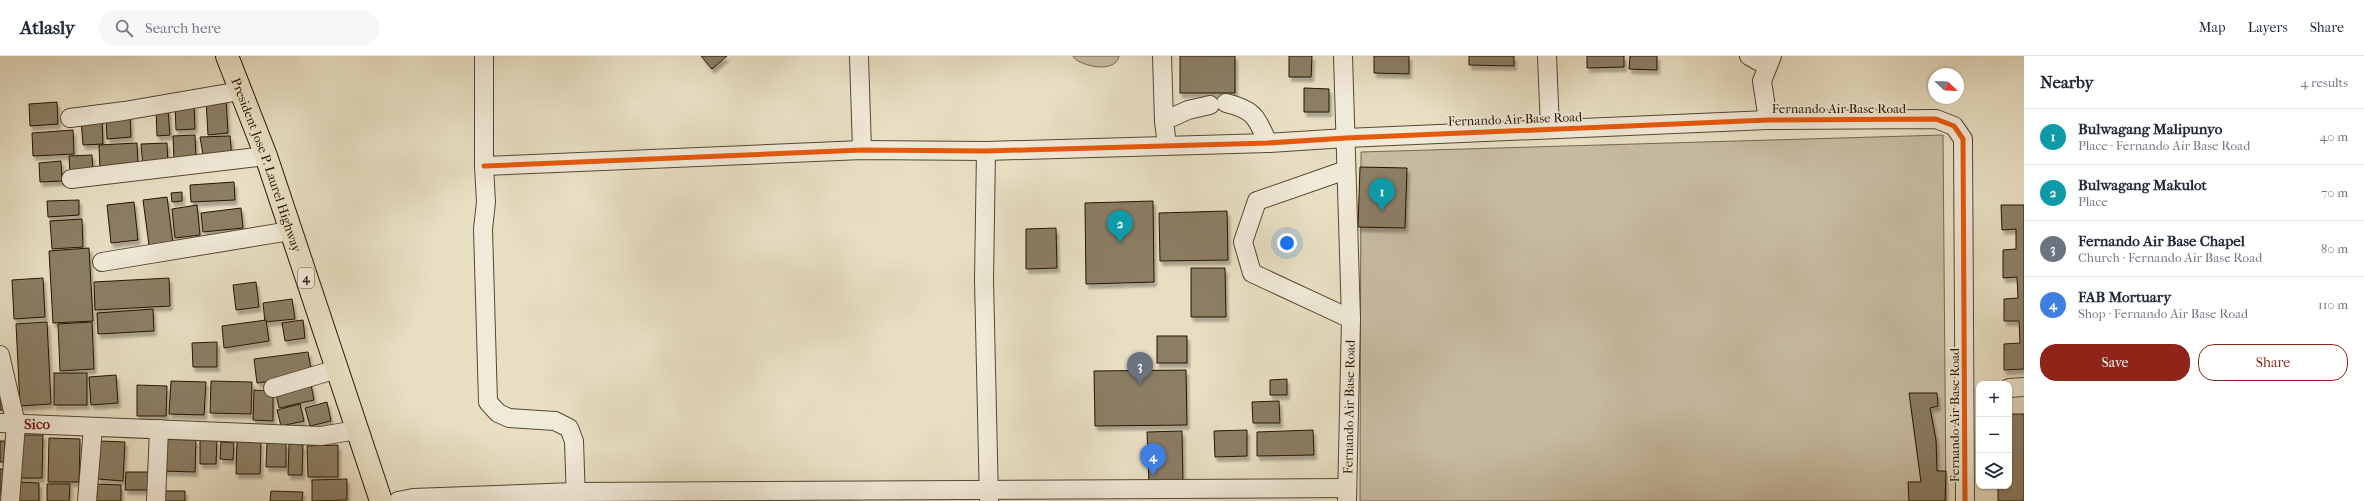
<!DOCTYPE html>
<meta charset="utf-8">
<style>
body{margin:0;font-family:"IM FELL French Canon",serif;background:#f6f6f7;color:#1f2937}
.controls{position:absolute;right:12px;bottom:12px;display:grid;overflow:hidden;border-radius:8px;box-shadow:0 1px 3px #0004}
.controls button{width:36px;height:36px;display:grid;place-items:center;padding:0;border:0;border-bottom:1px solid #e0e1e3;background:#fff;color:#1f2937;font:20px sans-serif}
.compass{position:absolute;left:1928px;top:12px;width:36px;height:36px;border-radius:50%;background:#fff;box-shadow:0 1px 3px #0004;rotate:113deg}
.you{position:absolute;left:1287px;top:187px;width:14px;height:14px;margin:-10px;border:3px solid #fff;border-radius:50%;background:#1a73e8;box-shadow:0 0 0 6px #1a73e833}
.badge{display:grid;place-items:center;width:26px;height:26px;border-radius:50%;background:#8f2418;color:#fff;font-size:13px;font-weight:700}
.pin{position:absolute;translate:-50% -33px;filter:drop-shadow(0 1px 2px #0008)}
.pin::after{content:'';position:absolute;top:21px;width:14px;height:12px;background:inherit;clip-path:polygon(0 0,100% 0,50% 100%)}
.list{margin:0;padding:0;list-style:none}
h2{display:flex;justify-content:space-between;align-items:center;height:52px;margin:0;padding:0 16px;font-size:17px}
h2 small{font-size:13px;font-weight:400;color:#747a83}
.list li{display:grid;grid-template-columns:26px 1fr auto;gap:12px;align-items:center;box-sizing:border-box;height:56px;padding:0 16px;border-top:1px solid #e0e1e3}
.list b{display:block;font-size:15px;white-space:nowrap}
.list p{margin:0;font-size:13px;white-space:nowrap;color:#747a83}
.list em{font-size:13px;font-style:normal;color:#747a83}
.actions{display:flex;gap:8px;padding:12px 16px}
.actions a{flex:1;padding:9px 0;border:1px solid #8f2418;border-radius:16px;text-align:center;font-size:14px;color:#8f2418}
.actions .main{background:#8f2418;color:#fff}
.icon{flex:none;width:22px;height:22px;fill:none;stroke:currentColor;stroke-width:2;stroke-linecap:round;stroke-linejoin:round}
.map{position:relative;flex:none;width:2024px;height:445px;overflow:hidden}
header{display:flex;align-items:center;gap:24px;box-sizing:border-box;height:56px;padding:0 20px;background:#fff;border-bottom:1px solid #e0e1e3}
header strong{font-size:19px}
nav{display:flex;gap:22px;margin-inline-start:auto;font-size:14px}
.search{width:280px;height:36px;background:#f6f6f7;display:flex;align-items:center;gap:10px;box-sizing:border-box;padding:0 14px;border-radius:22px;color:#747a83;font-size:15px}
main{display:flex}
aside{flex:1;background:#fff}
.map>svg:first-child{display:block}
.green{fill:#c7bca2;stroke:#776851}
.building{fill:#8b7e65;stroke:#271400;filter:url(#shadow)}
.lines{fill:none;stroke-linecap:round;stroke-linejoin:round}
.minor-casing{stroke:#574731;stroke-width:20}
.highway-casing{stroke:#271400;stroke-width:24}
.minor{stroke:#f0ead8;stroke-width:18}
.highway{stroke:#e8dfc3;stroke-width:22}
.cycleway-casing{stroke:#f0ead8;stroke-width:8}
.cycleway{stroke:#e8590c;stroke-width:5}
.labels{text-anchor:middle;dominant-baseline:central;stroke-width:3.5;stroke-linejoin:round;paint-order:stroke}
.shield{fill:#f0ead8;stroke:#635441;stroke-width:1}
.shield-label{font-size:12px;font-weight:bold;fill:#271400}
.street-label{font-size:13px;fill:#271400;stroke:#f0ead8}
.quarter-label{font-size:15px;font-weight:bold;fill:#7a1f14;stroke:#f0ead8}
</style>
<header>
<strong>Atlasly</strong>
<div class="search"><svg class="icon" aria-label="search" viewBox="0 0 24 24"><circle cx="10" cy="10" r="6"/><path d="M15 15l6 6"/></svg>Search here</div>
<nav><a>Map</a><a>Layers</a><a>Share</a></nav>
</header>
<main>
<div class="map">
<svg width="2024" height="445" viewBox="0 0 2024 445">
<defs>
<filter id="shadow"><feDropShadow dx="2.5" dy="4.5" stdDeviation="1" flood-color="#0004"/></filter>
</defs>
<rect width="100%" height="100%" fill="#e8dfc3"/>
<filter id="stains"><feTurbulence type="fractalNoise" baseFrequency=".005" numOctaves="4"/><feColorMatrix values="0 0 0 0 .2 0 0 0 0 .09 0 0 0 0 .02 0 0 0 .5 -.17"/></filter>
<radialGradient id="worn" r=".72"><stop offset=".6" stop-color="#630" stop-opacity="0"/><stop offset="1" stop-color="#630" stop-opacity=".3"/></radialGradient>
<!-- green -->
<g class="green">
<path d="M1073 0H1119C1115 20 1075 8 1073 0Z"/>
<path d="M1943 79 1946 445H1360L1361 96Z"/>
</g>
<!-- building -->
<g class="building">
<path d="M701 0H727L712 13Z"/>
<rect x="1180" y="0" width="55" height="37"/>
<path d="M1289 0H1312L1311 21H1289Z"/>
<path d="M1374 0H1409V18L1374 17Z"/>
<path d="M1469 0H1514V10L1469 9Z"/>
<path d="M1587 0H1624V11L1587 12Z"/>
<path d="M1630 0H1657V14L1629 13Z"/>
<path d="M1304 32 1329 33V56H1304Z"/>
<path d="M226 42 228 77 208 79 206 43Z"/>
<path d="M57 46 58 68 30 70 29 48Z"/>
<path d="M194 48 195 73 176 74 175 49Z"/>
<path d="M156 53H168L170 79 157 80Z"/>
<path d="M130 59 131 81 107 83 106 60Z"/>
<path d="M102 62 103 88 83 89 81 63Z"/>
<path d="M73 74 74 98 33 100 32 77Z"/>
<path d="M195 79 196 103 174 105 173 80Z"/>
<path d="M230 80 232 102 204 105 200 81Z"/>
<path d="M137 87 138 112 100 115 99 89Z"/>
<path d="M167 87 168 109 143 111 141 88Z"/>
<path d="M92 99 93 116 70 117 69 100Z"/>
<path d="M61 105 62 125 40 126 39 107Z"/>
<path d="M1360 111 1407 112 1405 172 1358 171Z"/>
<path d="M234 126 235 144 191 146 190 129Z"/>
<path d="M182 136V145L172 146 171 137Z"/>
<path d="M167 141 173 187 149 189 143 144Z"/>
<path d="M79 144V159L48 161 47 145Z"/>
<path d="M1153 145 1154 226 1086 228 1085 147Z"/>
<path d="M134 146 138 184 111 187 107 149Z"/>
<path d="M197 149 200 179 175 182 172 153Z"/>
<path d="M2001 149H2024V313L2004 314V288L2020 287 2019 265H2004V243L2018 242 2017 221 2003 222V194L2016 193V173L2002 174Z"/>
<path d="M241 152 243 172 203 176 201 157Z"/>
<path d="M1227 155 1228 204 1160 205 1159 157Z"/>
<path d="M82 163 83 191 52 193 50 165Z"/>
<path d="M1056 172 1057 212 1026 213V173Z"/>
<path d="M89 192 93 265 53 267 49 195Z"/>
<path d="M1191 212H1225L1226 261H1191Z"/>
<path d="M43 222 45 261 14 263 12 224Z"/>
<path d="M169 222 170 250 95 254 94 226Z"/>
<path d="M256 226 259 251 236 254 233 229Z"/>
<path d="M292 243 295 263 265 266 263 247Z"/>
<path d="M153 253 154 275 98 278 97 257Z"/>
<path d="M266 264 269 285 224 292 222 270Z"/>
<path d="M303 264 305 282 285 285 282 267Z"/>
<path d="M47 266 51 348 20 350 16 268Z"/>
<path d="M92 266 94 313 60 315 58 268Z"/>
<rect x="1157" y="280" width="30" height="27"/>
<path d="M217 286V311H193L192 287Z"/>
<path d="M308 296 312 319 257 327 254 303Z"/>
<path d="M1186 314 1187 369 1095 370 1094 315Z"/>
<rect x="54" y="317" width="33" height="32"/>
<path d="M116 319 118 347 91 349 89 321Z"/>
<path d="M1287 323V339H1270V324Z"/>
<path d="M310 324 314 344 279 352 275 333Z"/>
<path d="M171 325 206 326 204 359 169 358Z"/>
<path d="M211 325 252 326 251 358 210 357Z"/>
<path d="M0 329 6 354H0Z"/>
<path d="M137 329 167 330 166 360H137Z"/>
<path d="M254 334 273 335V365L253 364Z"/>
<path d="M1909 337H1937L1938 350 1930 352 1936 384 1937 415H1946L1945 445H1909L1908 426H1921Z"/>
<path d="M1279 345 1280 367H1253L1252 346Z"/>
<path d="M327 346 331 365 310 370 305 352Z"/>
<path d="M300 348 304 365 281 370 277 354Z"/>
<path d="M2009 358H2024V445H1998V430H2009Z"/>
<path d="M1247 374V400L1215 401 1214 375Z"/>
<path d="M1313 374 1314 399 1257 400V376Z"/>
<path d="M1182 375 1183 427 1149 428 1147 376Z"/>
<path d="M20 379H43L42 422H18Z"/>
<path d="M49 382 80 383 79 426H48Z"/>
<path d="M163 383 196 384 195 416 162 415Z"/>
<path d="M200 384H217L216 408H200Z"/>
<path d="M237 384 261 385 260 418H236Z"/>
<path d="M0 385H5L4 406H0Z"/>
<path d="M100 385 125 386 123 425 98 423Z"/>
<path d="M221 386 234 387 233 404 220 403Z"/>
<path d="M267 386 286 387V411H266Z"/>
<path d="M289 388 303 389 302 419H288Z"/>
<path d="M338 389V421H308L307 390Z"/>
<path d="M0 413H3L2 439H0Z"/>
<path d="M126 416H149L148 434H125Z"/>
<path d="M347 423V444L312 445V424Z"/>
<path d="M15 426 39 427V445H14Z"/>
<path d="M47 428H70L69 445H47Z"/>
<path d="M95 428 121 429V445H94Z"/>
<path d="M163 435H185V445H162Z"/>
<path d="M271 435 303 436 302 445H270Z"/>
</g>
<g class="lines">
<!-- minor casing -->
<g class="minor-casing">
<g id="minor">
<path d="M484 0V110L486 146 483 173 488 346 498 357 509 362 555 365 569 372 574 385 576 445"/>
<path d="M859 0 862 94"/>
<path d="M1162 0 1164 65 1167 89"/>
<path d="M1343 0 1351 263 1347 445"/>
<path d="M1547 0 1550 73"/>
<path d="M1749 0 1767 10"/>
<path d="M1226 47C1255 54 1256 61 1268 87"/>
<path d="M70 62 124 55 240 35"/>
<path d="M1768 64 1762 25 1772 0"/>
<path d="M1164 65 1188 54 1210 49"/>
<path d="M986 95 984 224 989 445"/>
<path d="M484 110 862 94 986 95 1268 87 1346 82 1768 64 1936 63 1954 70 1963 83 1965 445"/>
<path d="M1346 114 1257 145 1243 186 1252 217 1351 263"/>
<path d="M71 123 266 100"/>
<path d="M102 206 290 175"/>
<path d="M0 299 16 368 10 445"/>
<path d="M273 332 337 313"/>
<path d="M2009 332 2024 331"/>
<path d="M0 367 321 380 357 374"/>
<path d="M87 445 93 371"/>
<path d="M156 445 159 373"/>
<path d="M398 445 413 442 575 436 1347 432"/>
</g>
</g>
<!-- highway casing -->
<g class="highway-casing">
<g id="highway">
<path id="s1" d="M227 0 266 100 381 445"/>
</g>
</g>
<!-- minor -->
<use href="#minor" class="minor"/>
<!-- highway -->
<use href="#highway" class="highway"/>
<!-- cycleway casing -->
<g class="cycleway-casing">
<path id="cycleway" d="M484 110 862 94 986 95 1268 87 1346 82 1768 64 1936 63 1954 70 1963 83 1965 445"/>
</g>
<!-- cycleway -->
<use href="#cycleway" class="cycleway"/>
</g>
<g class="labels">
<!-- shield labels -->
<rect class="shield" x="298" y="212" width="16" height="20" rx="3"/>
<g class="shield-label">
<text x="306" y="222">4</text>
</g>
<!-- street labels -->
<g class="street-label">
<text x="1839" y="52">Fernando Air Base Road</text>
<text transform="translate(1515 63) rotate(-2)">Fernando Air Base Road</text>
<text stroke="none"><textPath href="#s1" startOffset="116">President Jose P. Laurel Highway</textPath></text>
<text transform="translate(1349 351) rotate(-89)">Fernando Air Base Road</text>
<text transform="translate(1954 359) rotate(-90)">Fernando Air Base Road</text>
</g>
<!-- quarter labels -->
<g class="quarter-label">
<text x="37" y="368">Sico</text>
</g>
</g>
<rect width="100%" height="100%" filter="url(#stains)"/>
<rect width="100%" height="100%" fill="url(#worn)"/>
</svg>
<div class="controls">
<button>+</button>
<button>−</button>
<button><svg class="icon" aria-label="layers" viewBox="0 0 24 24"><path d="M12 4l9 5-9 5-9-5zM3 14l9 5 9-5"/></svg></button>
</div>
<svg class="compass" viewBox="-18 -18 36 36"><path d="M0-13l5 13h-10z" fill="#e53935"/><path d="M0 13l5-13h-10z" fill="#747a83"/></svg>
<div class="you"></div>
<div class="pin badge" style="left:1382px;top:155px;background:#0f9aa8">1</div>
<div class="pin badge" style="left:1120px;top:187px;background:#0f9aa8">2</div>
<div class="pin badge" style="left:1140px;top:329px;background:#6b7280">3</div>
<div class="pin badge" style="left:1153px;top:420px;background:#3f7fe0">4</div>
</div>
<aside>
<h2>Nearby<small>4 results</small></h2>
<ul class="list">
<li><span class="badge" style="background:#0f9aa8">1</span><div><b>Bulwagang Malipunyo</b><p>Place · Fernando Air Base Road</p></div><em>40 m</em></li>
<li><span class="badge" style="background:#0f9aa8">2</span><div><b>Bulwagang Makulot</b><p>Place</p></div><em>70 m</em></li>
<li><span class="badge" style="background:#6b7280">3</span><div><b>Fernando Air Base Chapel</b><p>Church · Fernando Air Base Road</p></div><em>80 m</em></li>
<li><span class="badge" style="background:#3f7fe0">4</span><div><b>FAB Mortuary</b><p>Shop · Fernando Air Base Road</p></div><em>110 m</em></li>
</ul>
<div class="actions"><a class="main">Save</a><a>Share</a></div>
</aside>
</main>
